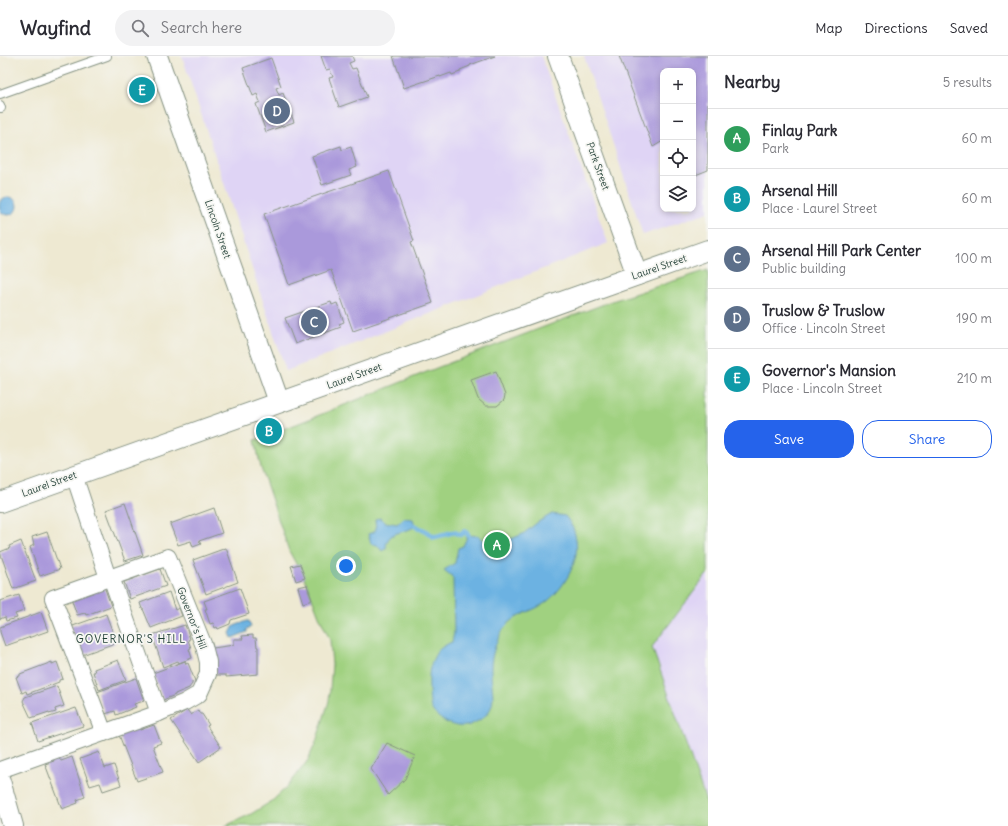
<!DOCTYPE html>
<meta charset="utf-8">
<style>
body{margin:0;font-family:Delius,sans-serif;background:#f2f2f3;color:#2b2b33}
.controls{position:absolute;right:12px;top:12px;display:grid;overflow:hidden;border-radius:8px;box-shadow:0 2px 6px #0003}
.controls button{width:36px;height:36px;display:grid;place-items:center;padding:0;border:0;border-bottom:1px solid #e1e1e2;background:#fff;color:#2b2b33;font:20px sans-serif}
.you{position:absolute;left:346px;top:510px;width:14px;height:14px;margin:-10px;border:3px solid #fff;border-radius:50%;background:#1a73e8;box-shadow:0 0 0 6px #1a73e833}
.badge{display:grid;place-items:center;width:26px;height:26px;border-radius:50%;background:#2563eb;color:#fff;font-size:13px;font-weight:700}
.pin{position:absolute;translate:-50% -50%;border:2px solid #fff;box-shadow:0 1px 4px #0006}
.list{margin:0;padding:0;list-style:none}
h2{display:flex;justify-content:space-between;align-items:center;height:52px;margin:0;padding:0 16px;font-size:17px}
h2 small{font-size:13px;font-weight:400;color:#7c7c81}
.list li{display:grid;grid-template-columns:26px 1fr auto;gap:12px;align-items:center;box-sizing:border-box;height:60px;padding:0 16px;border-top:1px solid #e1e1e2}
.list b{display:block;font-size:15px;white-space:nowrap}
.list p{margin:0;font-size:13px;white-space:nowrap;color:#7c7c81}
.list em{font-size:13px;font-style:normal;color:#7c7c81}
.actions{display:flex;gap:8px;padding:12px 16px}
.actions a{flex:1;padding:9px 0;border:1px solid #2563eb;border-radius:16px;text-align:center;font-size:14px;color:#2563eb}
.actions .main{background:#2563eb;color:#fff}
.icon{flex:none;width:22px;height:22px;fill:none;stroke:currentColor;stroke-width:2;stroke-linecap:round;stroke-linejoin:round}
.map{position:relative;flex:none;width:708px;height:770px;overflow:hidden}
header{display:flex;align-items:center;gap:24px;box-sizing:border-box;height:56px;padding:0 20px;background:#fff;border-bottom:1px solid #e1e1e2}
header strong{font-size:19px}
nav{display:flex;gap:22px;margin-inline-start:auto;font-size:14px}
.search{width:280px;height:36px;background:#f2f2f3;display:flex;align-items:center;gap:10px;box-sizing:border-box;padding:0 14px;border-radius:22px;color:#7c7c81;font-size:15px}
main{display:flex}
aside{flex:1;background:#fff}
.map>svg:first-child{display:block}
.built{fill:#dfd4f5;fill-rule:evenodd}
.green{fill:#a0d180;stroke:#60875a}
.water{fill:#6cb2e2;stroke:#46788b}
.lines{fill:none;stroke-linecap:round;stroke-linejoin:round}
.stream{stroke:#6cb2e2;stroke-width:5}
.building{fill:#aa99db}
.service-casing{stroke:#869383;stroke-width:10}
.minor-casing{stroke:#869383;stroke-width:18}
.tertiary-casing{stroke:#869383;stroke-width:22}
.service{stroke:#fff;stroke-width:8}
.minor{stroke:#fff;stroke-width:16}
.tertiary{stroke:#fff;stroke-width:20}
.labels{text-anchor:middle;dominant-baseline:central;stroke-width:3.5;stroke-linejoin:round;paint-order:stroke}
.street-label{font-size:10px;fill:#1f3d34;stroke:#f6f6f2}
.neighbourhood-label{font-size:11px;letter-spacing:1px;fill:#1f3d34;stroke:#f6f6f2}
</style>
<header>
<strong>Wayfind</strong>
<div class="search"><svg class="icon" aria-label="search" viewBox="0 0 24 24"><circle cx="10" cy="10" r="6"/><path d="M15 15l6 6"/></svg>Search here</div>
<nav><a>Map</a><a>Directions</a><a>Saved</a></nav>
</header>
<main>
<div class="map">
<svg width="708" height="770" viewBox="0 0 708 770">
<rect width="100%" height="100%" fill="#f6f6f2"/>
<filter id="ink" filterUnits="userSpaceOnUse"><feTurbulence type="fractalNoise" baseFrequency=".025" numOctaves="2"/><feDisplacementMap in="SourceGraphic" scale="8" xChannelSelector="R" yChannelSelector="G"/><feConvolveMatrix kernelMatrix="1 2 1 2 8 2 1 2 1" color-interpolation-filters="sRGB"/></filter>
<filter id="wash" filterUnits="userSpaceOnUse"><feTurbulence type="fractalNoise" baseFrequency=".012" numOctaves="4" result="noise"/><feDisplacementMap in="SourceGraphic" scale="16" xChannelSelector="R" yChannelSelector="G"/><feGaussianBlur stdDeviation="0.9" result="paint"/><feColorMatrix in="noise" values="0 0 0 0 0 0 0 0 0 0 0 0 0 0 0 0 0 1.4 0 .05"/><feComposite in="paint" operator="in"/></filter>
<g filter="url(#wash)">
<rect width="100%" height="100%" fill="#eee9d2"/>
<!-- built -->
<g class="built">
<path d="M182 0H541L608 187 286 315Z"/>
<path d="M584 0H708V156L643 179ZM663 15H693V153H663Z"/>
<path d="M708 517V751L652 591Z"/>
</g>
<!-- green -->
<path class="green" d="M708 214V517L652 591 708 751V770H225L251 758 272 745 289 729 308 704 316 686 329 645 332 609 330 584 319 560 306 526 289 495 261 412 255 384 307 364 439 311 612 245Z"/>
<!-- water -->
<g class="water">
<circle cx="8" cy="150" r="9"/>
<path d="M552 458 565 460C571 467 575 475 576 484 580 506 563 534 545 547 530 557 511 559 501 577 496 586 491 601 491 611 490 637 503 654 472 668 458 675 438 665 431 652 429 646 428 619 430 612 431 608 434 600 437 596 440 592 447 588 452 586L454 577 453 521 444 514 455 507 458 492 463 490 468 479 478 480 483 484 504 486 523 478 538 466Z"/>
<path d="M380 462 385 466 397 468 404 462 413 463 415 470C404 479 387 473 386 492L382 495 377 489 371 488 368 478 374 476 376 473 375 463Z"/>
<path d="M247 565H249L251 571 247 573V576L232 582 230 577 234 570Z"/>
</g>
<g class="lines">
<!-- stream -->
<path class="stream" d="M415 470 426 475 434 481 454 476 461 479 465 475 468 479"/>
</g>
<g id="blocks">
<!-- building -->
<g class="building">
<path d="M321 0H352L354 5 349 7 352 13 356 12 367 41 339 51 329 22 333 21 330 13 326 14Z"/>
<path d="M393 0H495L470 9V10L460 14V16L452 19 451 17 440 21V20L404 32Z"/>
<path d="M619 0H708V114L693 120V15H663V85L653 91Z"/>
<path d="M271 2 281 30 276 32 279 39 283 37 294 66 266 76 256 48 260 46 257 38 253 40 243 12Z"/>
<path d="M341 90 342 94 351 91 357 111 349 114 351 119 322 129 312 100Z"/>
<path d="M389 115 414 185 411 186 433 247 353 275 331 214 289 229 264 158Z"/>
<path d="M331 246 332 249 337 247 344 266 339 268 341 271 295 288 285 262Z"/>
<path d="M496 315 505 339 504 344 497 350H486L478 343 471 324Z"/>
<path d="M125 447 143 499 125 505 106 454Z"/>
<path d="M214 452 222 477 199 485 201 488 193 491 191 485 178 489 170 468Z"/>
<path d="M47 476 60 513 40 520 30 491 34 489 32 481Z"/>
<path d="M21 485 36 525 13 533 0 496 10 492 9 490Z"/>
<path d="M226 492 238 526 206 538 193 504Z"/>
<path d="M300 508 305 522 296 525 291 510Z"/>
<path d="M160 513 166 530 130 543 124 526Z"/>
<path d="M307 529 312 544 303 547 298 531Z"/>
<path d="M104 530 111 550 86 559 85 557 77 559 71 542Z"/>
<path d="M240 532 249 558 231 564 230 568 218 573 217 571 215 572 213 567 210 568 205 553H207L204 545Z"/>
<path d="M169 536 175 554 179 552 182 560 151 572 143 553H142L140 547Z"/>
<path d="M19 539 24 555 15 558 17 562 6 565 5 561 0 563V545Z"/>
<path d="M41 556 48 575 5 590 0 576V571Z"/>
<path d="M106 558 114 580H112L115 587 82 599 70 571Z"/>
<path d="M185 569 190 583 188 584 191 592 189 593 192 602 179 607 178 605 163 611 152 579Z"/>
<path d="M253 579V582H256L257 591H258V618L226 621V619H216L213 592 234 589V583H243L242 580Z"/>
<path d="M118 604 126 624 99 634 93 616H95L94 613Z"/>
<path d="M185 605 186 608 188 607 195 625 192 626V628L189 632 175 638V639L163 644 153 617Z"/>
<path d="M52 606V608L57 606 63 623 59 624V626L27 638 26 635 22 637 16 621 20 620V618Z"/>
<path d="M136 622 144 645 134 648 136 651 116 659 115 655 105 658 97 636Z"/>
<path d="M57 630 64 650 55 653 56 656 49 658V656L31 662 23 645 25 641Z"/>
<path d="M76 652 83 670 38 685 32 667Z"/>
<path d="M187 654 191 659 198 654 200 658H202L209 669 207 670 221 691 199 706 171 664Z"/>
<path d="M154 669 161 687 153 690 163 716 137 725 119 679 139 671 140 674Z"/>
<path d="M387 687 415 700 405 723 388 739 371 713Z"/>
<path d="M99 696 105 712 114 709 121 729 103 735 100 727 90 730 80 703Z"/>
<path d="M59 701 61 705 72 701 85 741 77 744 78 747 62 753 45 708 54 705 53 703Z"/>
</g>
</g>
</g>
<g filter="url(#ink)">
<use href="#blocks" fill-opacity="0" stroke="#869383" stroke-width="1"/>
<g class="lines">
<!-- service casing -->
<g class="service-casing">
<g id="service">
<path d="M0 38 107 0"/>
<path d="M0 49 1 52H0"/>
</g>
</g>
<!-- minor casing -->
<g class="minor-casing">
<g id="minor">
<path d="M74 419 108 522"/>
<path d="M111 521 159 657"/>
<path d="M0 714 159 657 185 646 199 638 208 618V606L204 590 168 501 53 542 104 677"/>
</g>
</g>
<!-- tertiary casing -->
<g class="tertiary-casing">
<g id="tertiary">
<path d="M157 0 279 346"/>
<path d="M558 0 637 219"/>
<path d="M0 446 708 194"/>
<path d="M0 725 13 770"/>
</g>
</g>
<!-- service -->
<use href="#service" class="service"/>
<!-- minor -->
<use href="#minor" class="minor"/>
<!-- tertiary -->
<use href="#tertiary" class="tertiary"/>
</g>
</g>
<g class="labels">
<!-- street labels -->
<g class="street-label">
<text transform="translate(598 110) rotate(70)">Park Street</text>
<text transform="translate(218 173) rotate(71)">Lincoln Street</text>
<text transform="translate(659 211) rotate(-19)">Laurel Street</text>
<text transform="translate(354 320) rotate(-20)">Laurel Street</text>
<text transform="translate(49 428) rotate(-20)">Laurel Street</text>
<text transform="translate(192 562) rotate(69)">Governor's Hill</text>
</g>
<!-- neighbourhood labels -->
<g class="neighbourhood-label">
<text x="131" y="583">GOVERNOR'S HILL</text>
</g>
</g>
</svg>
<div class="controls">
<button>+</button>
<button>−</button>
<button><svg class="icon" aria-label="locate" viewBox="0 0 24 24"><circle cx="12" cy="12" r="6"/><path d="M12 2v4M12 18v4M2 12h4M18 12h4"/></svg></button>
<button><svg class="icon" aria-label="layers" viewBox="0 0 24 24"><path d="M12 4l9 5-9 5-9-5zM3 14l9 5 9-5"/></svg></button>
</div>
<div class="you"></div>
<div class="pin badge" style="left:497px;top:489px;background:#2e9e5b">A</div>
<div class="pin badge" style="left:269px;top:375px;background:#0f9aa8">B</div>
<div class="pin badge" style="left:314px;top:266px;background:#5c6f8a">C</div>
<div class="pin badge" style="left:277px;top:55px;background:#5c6f8a">D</div>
<div class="pin badge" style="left:142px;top:34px;background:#0f9aa8">E</div>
</div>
<aside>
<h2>Nearby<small>5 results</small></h2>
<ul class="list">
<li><span class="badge" style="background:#2e9e5b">A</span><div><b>Finlay Park</b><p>Park</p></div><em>60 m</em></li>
<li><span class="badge" style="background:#0f9aa8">B</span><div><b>Arsenal Hill</b><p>Place · Laurel Street</p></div><em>60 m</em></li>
<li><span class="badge" style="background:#5c6f8a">C</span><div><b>Arsenal Hill Park Center</b><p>Public building</p></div><em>100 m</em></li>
<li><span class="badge" style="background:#5c6f8a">D</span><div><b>Truslow &amp; Truslow</b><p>Office · Lincoln Street</p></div><em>190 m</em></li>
<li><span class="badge" style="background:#0f9aa8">E</span><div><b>Governor's Mansion</b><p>Place · Lincoln Street</p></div><em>210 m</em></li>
</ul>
<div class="actions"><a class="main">Save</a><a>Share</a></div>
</aside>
</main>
